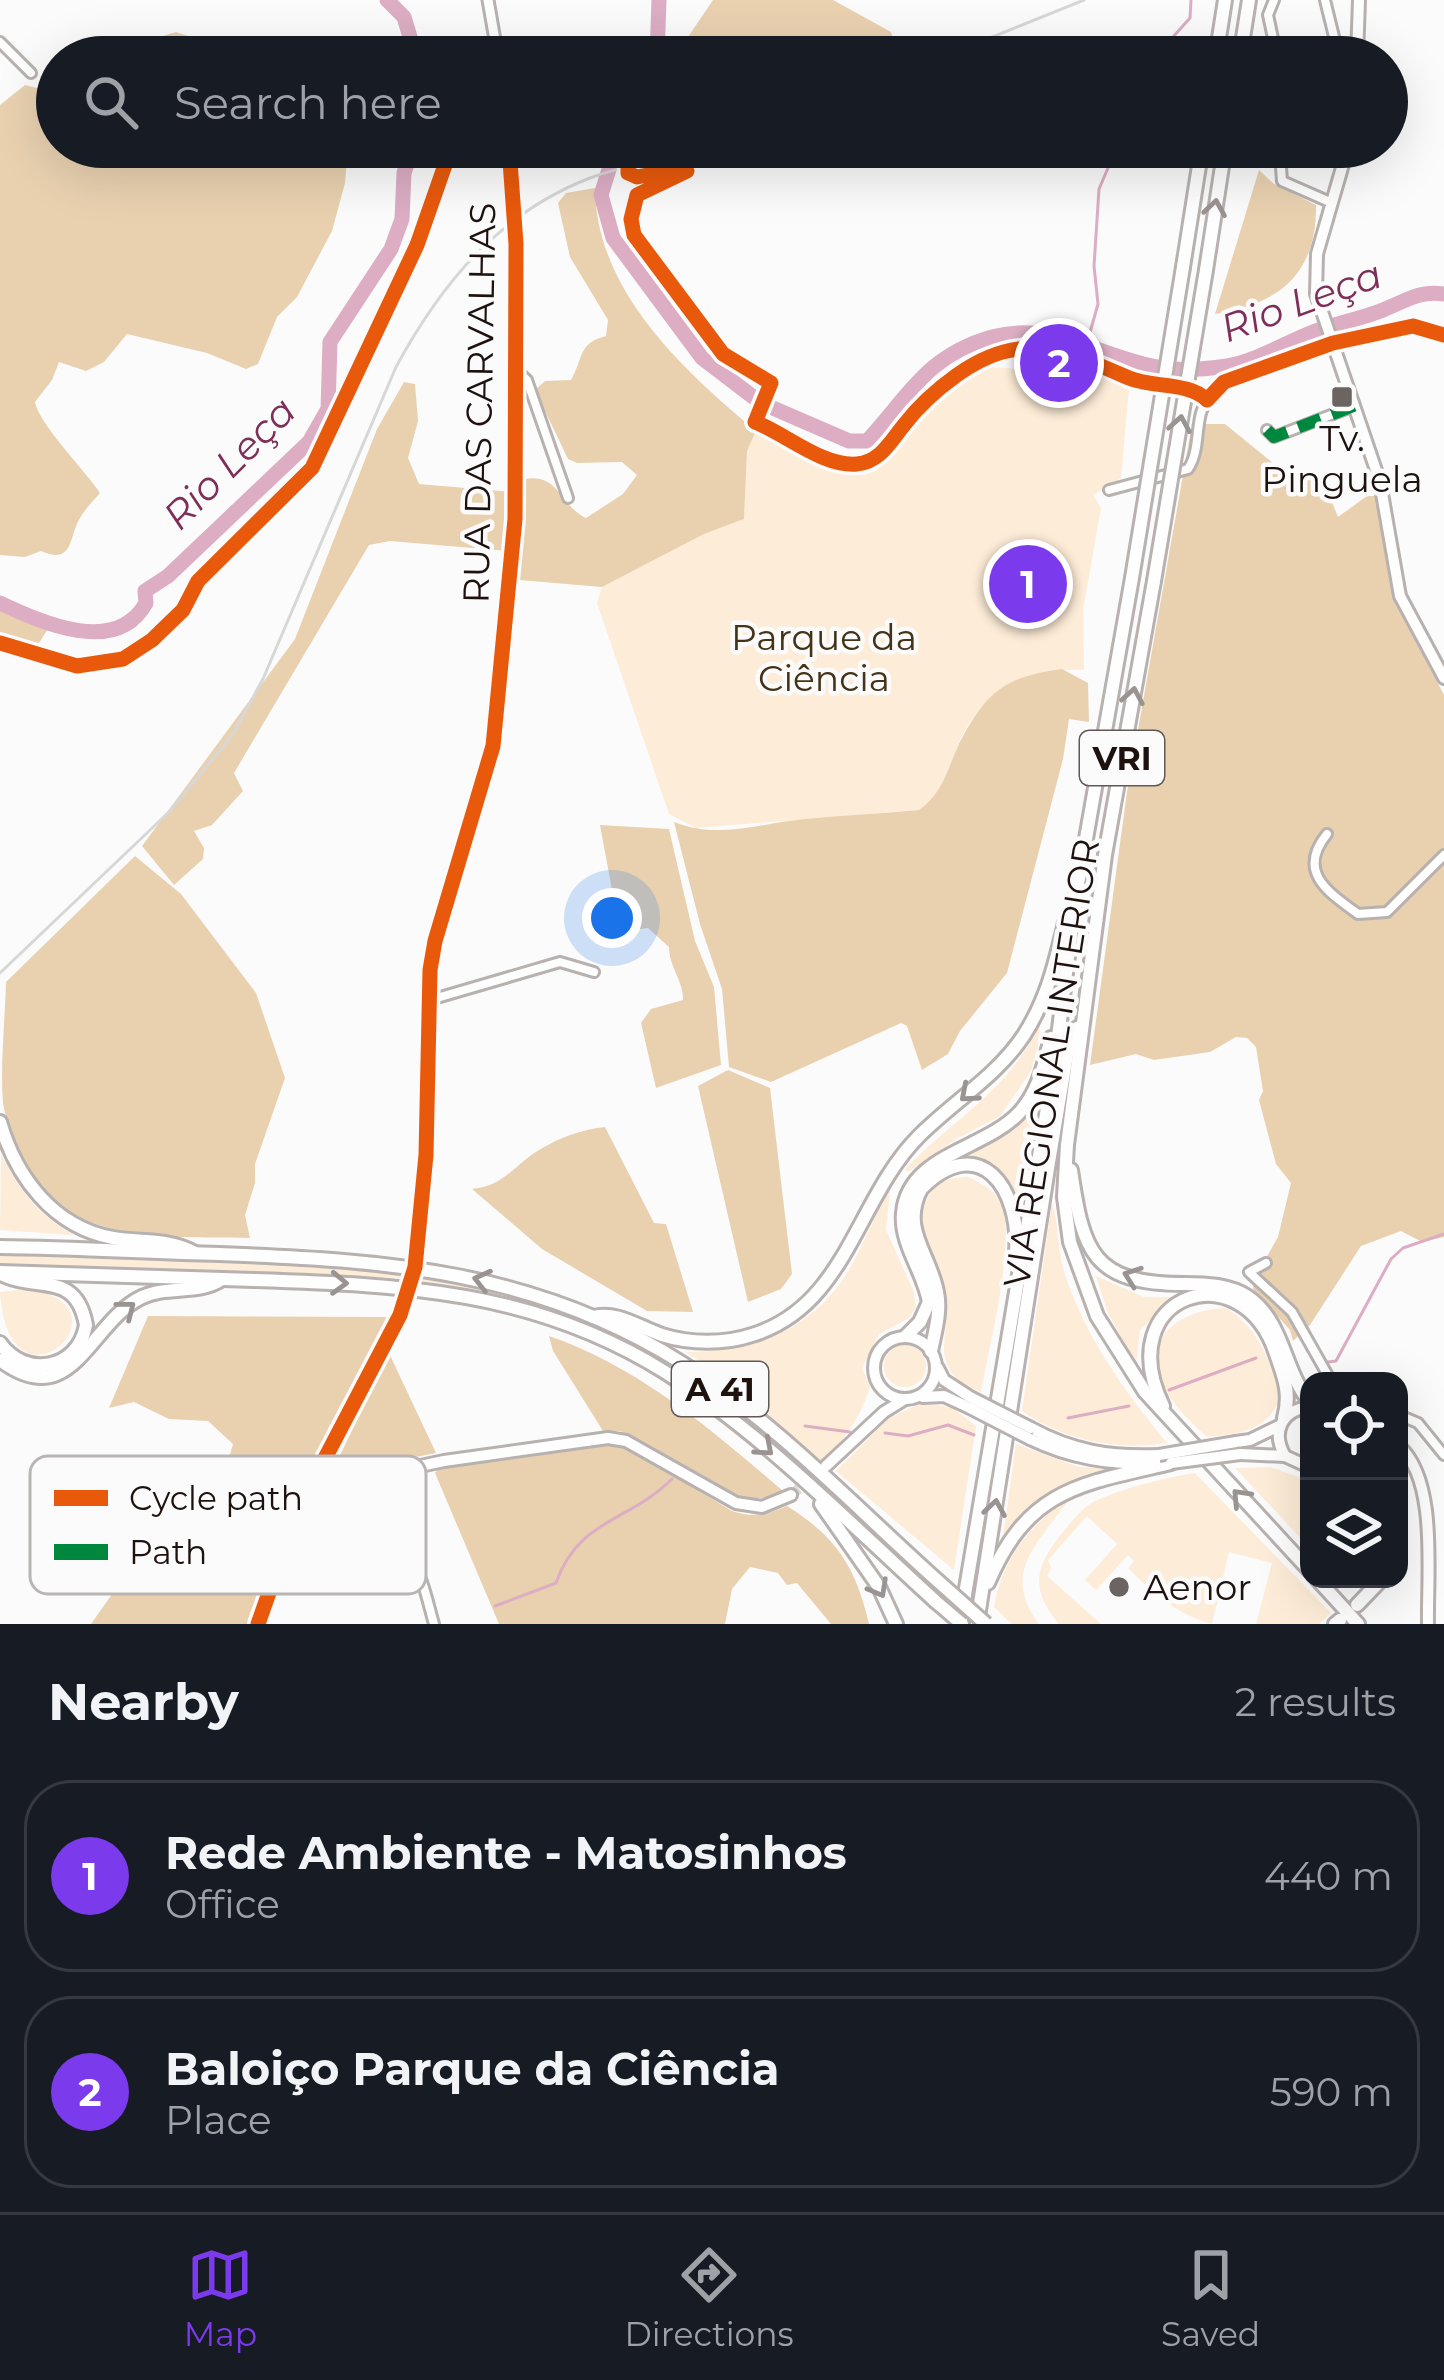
<!DOCTYPE html>
<meta charset="utf-8">
<style>
body{margin:0;font-family:Montserrat,sans-serif;background:#20242c;color:#f1f3f6}
.controls{position:absolute;right:36px;bottom:36px;display:grid;overflow:hidden;border-radius:24px;box-shadow:0 12px 48px #0002}
.controls button{width:108px;height:108px;display:grid;place-items:center;padding:0;border:0;border-bottom:3px solid #363941;background:#171b24;color:#f1f3f6;font:60px sans-serif}
.you{position:absolute;left:612px;top:918px;width:42px;height:42px;margin:-30px;border:9px solid #fff;border-radius:50%;background:#1a73e8;box-shadow:0 0 0 18px #1a73e833}
.badge{display:grid;place-items:center;width:78px;height:78px;border-radius:50%;background:#7c3aed;color:#fff;font-size:39px;font-weight:700}
.pin{position:absolute;translate:-50% -50%;border:6px solid #fff;box-shadow:0 3px 12px #0006}
.list{margin:0;padding:0;list-style:none}
h2{display:flex;justify-content:space-between;align-items:center;height:156px;margin:0;padding:0 48px;font-size:51px}
h2 small{font-size:39px;font-weight:400;color:#9ea1a6}
.list li{display:grid;grid-template-columns:78px 1fr auto;gap:36px;align-items:center;box-sizing:border-box;height:192px;margin:0 24px 24px;padding:0 24px;border:3px solid #363941;border-radius:48px}
.list b{display:block;font-size:45px;white-space:nowrap}
.list p{margin:0;font-size:39px;white-space:nowrap;color:#9ea1a6}
.list em{font-size:39px;font-style:normal;color:#9ea1a6}
.icon{flex:none;width:66px;height:66px;fill:none;stroke:currentColor;stroke-width:2;stroke-linecap:round;stroke-linejoin:round}
.map{position:relative;flex:none;width:1444px;height:1624px;overflow:hidden}
.search{position:absolute;background:#171b24;box-shadow:0 12px 48px #0002;left:36px;right:36px;top:36px;height:132px;display:flex;align-items:center;gap:30px;box-sizing:border-box;padding:0 42px;border-radius:66px;color:#9ea1a6;font-size:45px}
.sheet{height:588px;background:#171b24}
nav{display:flex;justify-content:space-around;align-items:center;box-sizing:border-box;height:168px;border-top:3px solid #363941;background:#171b24;font-size:33px;color:#9ea1a6}
nav a{display:grid;justify-items:center;gap:6px}
nav .on{color:#7c3aed}
.map>svg:first-child{display:block}
.green{fill:#fdecd7}
.forest{fill:#e9d1b0}
.lines{fill:none;stroke-linecap:round;stroke-linejoin:round}
.stream{stroke:#dcadc3;stroke-width:3}
.river{stroke:#dcadc3;stroke-width:15}
.secondary-tunnel{stroke:#dad8d8;stroke-width:10;stroke-dasharray:10 5;stroke-linecap:butt}
.minor-casing{stroke:#b7b1af;stroke-width:14}
.tertiary-casing{stroke:#b7b1af;stroke-width:15}
.secondary-casing{stroke:#b7b1af;stroke-width:16}
.motorway-casing{stroke:#b7b1af;stroke-width:18}
.minor{stroke:#fefefe;stroke-width:8}
.tertiary{stroke:#fefefe;stroke-width:9}
.secondary{stroke:#fefefe;stroke-width:10}
.motorway{stroke:#fefefe;stroke-width:12}
.tram{stroke:#d8d7d7;stroke-width:3}
.tertiary-bridge-casing{stroke:#b7b1af;stroke-width:15;stroke-linecap:butt}
.secondary-bridge-casing{stroke:#b7b1af;stroke-width:16;stroke-linecap:butt}
.motorway-bridge-casing{stroke:#b7b1af;stroke-width:18;stroke-linecap:butt}
.tertiary-bridge{stroke:#fefefe;stroke-width:9}
.secondary-bridge{stroke:#fefefe;stroke-width:10}
.motorway-bridge{stroke:#fefefe;stroke-width:12}
.quiet{stroke:#00873e;stroke-width:12;stroke-dasharray:24 12;stroke-linecap:butt}
.cycleway-casing{stroke:#fbfbfb;stroke-width:22}
.cycleway{stroke:#e8590c;stroke-width:15}
.oneway{stroke:#999492}
.poi-dot{fill:#6b6462;stroke:#fbfbfb;stroke-width:4.5}
.labels{text-anchor:middle;dominant-baseline:central;stroke-width:9;stroke-linejoin:round;paint-order:stroke}
.shield{fill:#fbfbfb;stroke:#605856;stroke-width:3}
.shield-label{font-size:33px;font-weight:bold;fill:#1e120f}
.street-label{font-size:36px;fill:#1e120f;stroke:#fbfbfb}
.poi-label{font-size:36px;fill:#1e120f;stroke:#fbfbfb}
.park-label{font-size:36px;fill:#453217;stroke:#fbfbfb}
.water-label{font-size:39px;font-style:italic;fill:#7e2e59;stroke:#fbfbfb}
.key{fill:#fbfbfb;stroke:#b9b5b4;stroke-width:3}
.key-label{font-size:33px;fill:#1e120f}
</style>
<div class="map">
<svg width="1444" height="1624" viewBox="0 0 1444 1624">
<rect width="100%" height="100%" fill="#fbfbfb"/>
<!-- green -->
<g class="green">
<path d="M991 367 1130 377 1121 478 1093 495 1101 508 1083 610 1084 670C1027 667 988 685 961 738 948 765 945 792 919 810L696 828 669 814 597 603 602 587 704 534 744 519 747 451 756 431 864 475 876 471 943 390Z"/>
<path d="M1040 1023 1038 1046 1031 1071 1000 1116 956 1139 908 1172 905 1169C952 1120 1013 1087 1040 1023Z"/>
<path d="M1034 1101H1036L1020 1200C1007 1169 990 1163 959 1158L1019 1126Z"/>
<path d="M1 1153C19 1191 37 1214 74 1235L0 1230Z"/>
<path d="M968 1177C983 1184 996 1190 1002 1207 1016 1244 988 1350 981 1392 920 1369 956 1332 944 1287 935 1254 911 1232 928 1197 936 1180 950 1178 968 1177Z"/>
<path d="M890 1190 886 1230 913 1290 916 1307 909 1318 879 1334 862 1368 870 1387C860 1418 845 1439 822 1462L740 1389 686 1352C748 1352 804 1334 842 1281 861 1253 872 1219 890 1190Z"/>
<path d="M1052 1203C1059 1224 1057 1252 1065 1275 1087 1340 1124 1390 1167 1443 1117 1451 1064 1440 1022 1411Z"/>
<path d="M0 1255C169 1259 354 1253 517 1297L402 1278 0 1265Z"/>
<path d="M1096 1276 1144 1297H1175L1140 1330 1136 1364 1108 1313Z"/>
<path d="M28 1289C138 1306 8 1426 0 1292Z"/>
<path d="M1226 1308C1258 1328 1272 1362 1280 1399 1266 1431 1239 1434 1207 1437 1190 1421 1174 1407 1163 1386 1138 1338 1182 1309 1226 1308Z"/>
<circle cx="905" cy="1366" r="21"/>
<path d="M921 1403 951 1407 976 1426 954 1570 836 1471 888 1419Z"/>
<path d="M1016 1444 1079 1467 1111 1469C1066 1482 1028 1497 1003 1537Z"/>
<path d="M1271 1467 1309 1481V1547L1235 1468Z"/>
<path d="M1195 1473 1331 1613 1319 1624H1256L1272 1563 1229 1552 1212 1624C1176 1614 1154 1594 1128 1568L1134 1561 1128 1555 1096 1590 1085 1580 1117 1544 1087 1516 1048 1560 1051 1568 1047 1576 1101 1624H1059C1026 1586 1038 1561 1068 1526 1075 1517 1085 1506 1095 1501 1127 1487 1160 1479 1195 1473Z"/>
<path d="M1070 1498C1041 1540 999 1572 1039 1624H1012L994 1607C1002 1559 1030 1524 1070 1498Z"/>
</g>
<!-- forest -->
<g class="forest">
<path d="M713 0H833L891 32 896 47 888 57H684L688 37Z"/>
<path d="M176 32 251 57H121C139 50 157 36 176 32Z"/>
<path d="M25 85 57 93V147H348L345 183 332 231 297 297 277 317 258 364 246 369 207 353 127 334 104 362 86 371 59 362 52 380 35 402C39 424 84 469 100 493 93 501 85 509 80 518 69 535 74 566 41 551L25 557 0 555V105Z"/>
<path d="M1259 170 1274 184 1316 205C1317 274 1279 304 1215 314Z"/>
<path d="M595 188C596 291 683 370 756 431L747 451 744 519 704 534 602 587 519 580 518 552 390 541 369 545 234 773 243 791 212 825 194 831 204 848 203 859 174 885 142 846 295 639 377 429 404 382 415 384 418 421 408 458 419 484 513 492 525 479C559 473 560 506 586 518L623 494 637 475 622 462 577 463 568 459 535 390 545 381 571 380C584 357 578 343 606 336L608 320 570 257 558 203 566 193Z"/>
<path d="M1192 424H1225L1279 468 1326 487 1338 517 1367 496H1376L1393 597 1444 695V1237L1422 1242 1401 1231 1361 1246 1310 1325 1293 1341 1290 1330 1253 1289 1254 1279 1278 1237 1291 1183 1276 1164 1259 1100 1263 1091 1256 1047 1247 1038 1236 1037 1210 1052 1154 1060 1136 1054 1090 1065 1127 792Z"/>
<path d="M0 597 53 621 39 643 0 651Z"/>
<path d="M1062 669 1088 683 1089 722 1069 719 1063 759 1007 973 960 1031 948 1054 922 1070 907 1026 901 1023 771 1082 729 1067 722 989 700 924 674 822C719 840 760 823 805 819 843 815 881 814 919 810 946 791 948 763 963 736 989 688 1010 676 1062 669Z"/>
<path d="M600 825 669 829 695 941 714 987 721 1065 656 1088 641 1023 651 1009 683 1000C684 982 669 967 669 947L648 928 626 931 612 890Z"/>
<path d="M135 856 181 894 256 993 285 1078 255 1164V1183L245 1215 250 1238C159 1236 58 1248 18 1147 12 1133 5 1118 3 1103 0 1065 5 1021 6 982Z"/>
<path d="M728 1070 770 1088 792 1274 781 1289 748 1302 698 1086Z"/>
<path d="M605 1127 654 1223 666 1224 693 1312 647 1311 542 1249 472 1189C504 1186 513 1166 539 1150 561 1137 580 1130 605 1127Z"/>
<path d="M148 1316 387 1317 308 1476 229 1458 233 1444 208 1421 169 1419 134 1402 109 1408Z"/>
<path d="M549 1336C639 1367 712 1430 783 1491 764 1501 750 1500 729 1493L620 1431H603L553 1351Z"/>
<path d="M389 1353 436 1453 331 1474Z"/>
<path d="M606 1443 624 1446 732 1511C754 1518 766 1515 787 1506 837 1537 856 1568 869 1624H831L797 1583 787 1585 778 1573 750 1567 732 1589 725 1624H499L435 1473 439 1468Z"/>
<path d="M227 1487 289 1513 257 1624H91L129 1570 196 1532Z"/>
</g>
<g class="lines">
<!-- stream -->
<g class="stream">
<path d="M1155 57 1190 18 1191 0"/>
<path d="M1087 343 1098 304 1094 266 1099 189 1117 147"/>
<path d="M1328 1362 1336 1361 1391 1259 1403 1248 1444 1234"/>
<path d="M1169 1390 1256 1358"/>
<path d="M1068 1418 1129 1406"/>
<path d="M805 1426 850 1432"/>
<path d="M885 1433 908 1436 948 1425 974 1435"/>
<path d="M495 1606 556 1583C578 1519 629 1522 672 1479"/>
</g>
<!-- river -->
<g class="river">
<path d="M387 0 404 17 416 57"/>
<path d="M657 57 659 0"/>
<path d="M616 147 601 195 613 238 702 358 761 403 849 441H867C909 396 926 356 992 337 1054 320 1103 359 1162 368 1183 371 1207 369 1227 366 1256 361 1285 343 1313 332 1336 323 1361 319 1383 310 1406 301 1419 290 1444 294"/>
<path d="M0 603C41 622 116 657 146 603L145 591 168 576 309 442 328 409 330 342 391 249 402 219 404 173 413 147"/>
</g>
<!-- secondary-tunnel -->
<path class="secondary-tunnel" d="M791 1495 826 1467"/>
<!-- minor casing -->
<g class="minor-casing">
<g id="minor">
<path d="M1274 0 1268 15 1277 57"/>
<path d="M1325 0 1339 57"/>
<path d="M0 42 31 73"/>
<path d="M1287 147 1281 167 1282 181 1332 203"/>
<path d="M516 370 527 380 568 498"/>
<path d="M1267 430 1274 437 1354 406"/>
<path d="M1109 490 1188 469C1199 453 1196 432 1201 413 1214 370 1294 356 1333 343"/>
<path d="M1327 834C1297 871 1326 891 1358 914L1387 912 1444 855"/>
<path d="M430 1000 560 962 594 972"/>
<path d="M1266 1263 1249 1272 1292 1312 1331 1381"/>
<path d="M1399 1415 1418 1423 1444 1455"/>
<path d="M347 1481C355 1512 389 1529 407 1553 423 1574 427 1600 434 1624"/>
</g>
</g>
<!-- tertiary casing -->
<g class="tertiary-casing">
<g id="tertiary">
<path d="M488 0 498 57"/>
<path d="M509 147 515 202"/>
<path d="M421 1238 430 970 435 941 493 746 515 519 516 244"/>
<path d="M258 1624 299 1508 400 1315"/>
</g>
</g>
<!-- secondary casing -->
<g class="secondary-casing">
<g id="secondary">
<path d="M1357 57 1359 0"/>
<path d="M1348 147 1317 254 1316 294 1380 482 1400 596 1444 678"/>
<circle cx="905" cy="1368" r="31"/>
<path d="M938 1368 944 1380 970 1397"/>
<path d="M923 1397 944 1396 968 1407"/>
<path d="M1309 1407C1282 1410 1271 1432 1285 1456L1309 1467"/>
<path d="M1031 1428C1073 1451 1111 1457 1159 1455"/>
<path d="M1030 1439C1072 1459 1108 1464 1155 1464"/>
<path d="M1236 1442 1250 1440 1279 1426"/>
<path d="M1399 1446C1438 1480 1427 1574 1428 1624"/>
<path d="M1240 1454 1284 1456"/>
<path d="M826 1466 884 1412 905 1399"/>
<path d="M312 1483 325 1486 444 1461 608 1438 626 1441 736 1503 762 1507 791 1495"/>
</g>
</g>
<!-- motorway casing -->
<g class="motorway-casing">
<g id="motorway">
<path d="M1216 57 1225 0"/>
<path d="M1240 57 1249 0"/>
<path d="M1183 267 1202 147"/>
<path d="M1206 270 1225 147"/>
<path d="M1154 581 1105 855 1067 1145 1064 1197 1070 1242 1097 1316 1145 1392 1309 1570"/>
<path d="M0 1122C16 1177 53 1227 113 1238 142 1243 169 1238 195 1253"/>
<path d="M1071 1170C1083 1252 1092 1284 1185 1284 1206 1284 1230 1285 1248 1297 1284 1322 1283 1369 1309 1401"/>
<path d="M0 1247C73 1248 146 1252 219 1254 386 1260 536 1271 682 1363 777 1423 856 1508 939 1582"/>
<path d="M0 1272C85 1275 170 1277 254 1280 404 1285 534 1290 665 1372 764 1435 848 1522 935 1601"/>
<path d="M593 1317C618 1311 638 1327 662 1335 690 1344 725 1344 752 1335 847 1306 856 1199 919 1136 954 1101 997 1076 1024 1035 1047 999 1055 964 1065 923"/>
<path d="M906 1336 920 1322 929 1302C924 1272 900 1244 903 1213 908 1155 983 1150 1018 1114 1038 1093 1044 1065 1051 1038"/>
<path d="M0 1343C25 1379 78 1370 86 1325 76 1270 37 1292 1 1274"/>
<path d="M931 1351C935 1332 941 1311 937 1292 930 1254 900 1229 921 1189 979 1130 1021 1188 1016 1253"/>
<path d="M0 1360C73 1415 89 1322 142 1297 168 1285 200 1295 222 1279"/>
<path d="M1163 1406C1109 1295 1242 1249 1276 1354 1284 1377 1291 1394 1284 1418"/>
<path d="M821 1504 879 1587 896 1624"/>
<path d="M1317 1579 1358 1624"/>
<path d="M988 1583C1028 1488 1081 1484 1171 1463"/>
<path d="M1357 1605 1382 1579"/>
<path d="M977 1623 1048 1168 1068 1049 1077 1028"/>
<path d="M960 1624 1055 1061 1075 901 1132 578"/>
<path d="M1335 1624 1340 1620"/>
</g>
</g>
<!-- minor -->
<use href="#minor" class="minor"/>
<!-- tertiary -->
<use href="#tertiary" class="tertiary"/>
<!-- secondary -->
<use href="#secondary" class="secondary"/>
<!-- motorway -->
<use href="#motorway" class="motorway"/>
<!-- tram -->
<g class="tram">
<path d="M943 57 1084 0"/>
<path d="M0 973 170 811 233 734 263 679 396 367C441 284 499 213 590 178 627 164 668 158 706 147"/>
</g>
<!-- tertiary-bridge casing -->
<g class="tertiary-bridge-casing">
<g id="tertiary-bridge">
<path d="M515 202 516 244"/>
<path d="M400 1315 421 1238"/>
</g>
</g>
<!-- secondary-bridge casing -->
<g class="secondary-bridge-casing">
<g id="secondary-bridge">
<path d="M970 1397 1031 1428"/>
<path d="M968 1407 1030 1439"/>
<path d="M1159 1455 1236 1442"/>
<path d="M1171 1463 1240 1454"/>
</g>
</g>
<!-- motorway-bridge casing -->
<g class="motorway-bridge-casing">
<g id="motorway-bridge">
<path d="M1132 578 1183 267"/>
<path d="M1154 581 1206 270"/>
<path d="M939 1582 986 1624"/>
<path d="M935 1601 962 1624"/>
</g>
</g>
<!-- tertiary-bridge -->
<use href="#tertiary-bridge" class="tertiary-bridge"/>
<!-- secondary-bridge -->
<use href="#secondary-bridge" class="secondary-bridge"/>
<!-- motorway-bridge -->
<use href="#motorway-bridge" class="motorway-bridge"/>
<!-- quiet -->
<path class="quiet" d="M1267 430 1274 437 1356 405"/>
<!-- cycleway casing -->
<g class="cycleway-casing">
<g id="cycleway">
<path d="M628 147V173L637 177 683 168 687 171 637 195 631 219 634 235 723 354 771 383 755 422C786 434 823 467 857 464 880 462 890 442 904 425 920 404 936 390 957 375 1022 329 1063 350 1129 378 1153 388 1190 382 1207 400L1224 382 1333 343 1413 326 1444 335"/>
<path d="M0 643 77 666 123 659 152 640 183 610 198 581 312 468 417 245 445 165 447 147"/>
<path d="M258 1624 299 1508 400 1315 415 1267 426 1155 430 970 435 941 493 746 515 519 516 244 509 147"/>
</g>
</g>
<!-- cycleway -->
<use href="#cycleway" class="cycleway"/>
</g>
<!-- one-way arrows -->
<defs><path id="oneway-chevron" d="M-2-3.5L2.5 0L-2 3.5" fill="none" stroke-width="1.6" stroke-linecap="round" stroke-linejoin="round" transform="scale(3)"/></defs>
<g class="oneway">
<use href="#oneway-chevron" transform="translate(1215 208) rotate(-81)"/>
<use href="#oneway-chevron" transform="translate(1180 424) rotate(-80)"/>
<use href="#oneway-chevron" transform="translate(1133 696) rotate(-80)"/>
<use href="#oneway-chevron" transform="translate(968 1094) rotate(139)"/>
<use href="#oneway-chevron" transform="translate(1132 1276) rotate(-160)"/>
<use href="#oneway-chevron" transform="translate(482 1280) rotate(-166)"/>
<use href="#oneway-chevron" transform="translate(339 1283) rotate(2)"/>
<use href="#oneway-chevron" transform="translate(127 1309) rotate(-38)"/>
<use href="#oneway-chevron" transform="translate(765 1448) rotate(41)"/>
<use href="#oneway-chevron" transform="translate(1240 1497) rotate(-133)"/>
<use href="#oneway-chevron" transform="translate(995 1508) rotate(-81)"/>
<use href="#oneway-chevron" transform="translate(879 1589) rotate(61)"/>
</g>
<!-- markers -->
<g class="poi-dot">
<rect x="1330" y="385" width="24" height="24" rx="6"/>
<circle cx="1119" cy="1587" r="12"/>
</g>
<g class="labels">
<!-- shield labels -->
<g class="shield">
<rect x="1080" y="731" width="84" height="54" rx="9"/>
<rect x="672" y="1362" width="96" height="54" rx="9"/>
</g>
<g class="shield-label">
<text x="1122" y="758">VRI</text>
<text x="720" y="1389">A 41</text>
</g>
<!-- street labels -->
<g class="street-label">
<text transform="translate(479 403) rotate(-89)">RUA DAS CARVALHAS</text>
<text transform="translate(1051 1063) rotate(-81)">VIA REGIONAL INTERIOR</text>
</g>
<!-- poi labels -->
<g class="poi-label">
<text x="1342" y="438">Tv.<tspan x="1342" dy="41">Pinguela</tspan></text>
<text x="1143" y="1587" text-anchor="start">Aenor</text>
</g>
<!-- park labels -->
<g class="park-label">
<text x="824" y="637">Parque da<tspan x="824" dy="41">Ciência</tspan></text>
</g>
<!-- water labels -->
<g class="water-label">
<text transform="translate(1301 301) rotate(-20)">Rio Leça</text>
<text transform="translate(229 463) rotate(-45)">Rio Leça</text>
</g>
</g>
<!-- legend -->
<rect x="30" y="1456" width="396" height="138" rx="18" class="key"/>
<rect x="54" y="1490" width="54" height="16" fill="#e8590c"/>
<rect x="54" y="1544" width="54" height="16" fill="#00873e"/>
<g class="key-label">
<text x="129" y="1510">Cycle path</text>
<text x="129" y="1564">Path</text>
</g>
</svg>
<div class="controls">
<button><svg class="icon" aria-label="locate" viewBox="0 0 24 24"><circle cx="12" cy="12" r="6"/><path d="M12 2v4M12 18v4M2 12h4M18 12h4"/></svg></button>
<button><svg class="icon" aria-label="layers" viewBox="0 0 24 24"><path d="M12 4l9 5-9 5-9-5zM3 14l9 5 9-5"/></svg></button>
</div>
<div class="you"></div>
<div class="pin badge" style="left:1028px;top:584px">1</div>
<div class="pin badge" style="left:1059px;top:363px">2</div>
<div class="search"><svg class="icon" aria-label="search" viewBox="0 0 24 24"><circle cx="10" cy="10" r="6"/><path d="M15 15l6 6"/></svg>Search here</div>
</div>
<section class="sheet">
<h2>Nearby<small>2 results</small></h2>
<ul class="list">
<li><span class="badge">1</span><div><b>Rede Ambiente - Matosinhos</b><p>Office</p></div><em>440 m</em></li>
<li><span class="badge">2</span><div><b>Baloiço Parque da Ciência</b><p>Place</p></div><em>590 m</em></li>
</ul>
</section>
<nav>
<a class="on"><svg class="icon" aria-label="map" viewBox="0 0 24 24"><path d="M3 6l6-2 6 2 6-2v14l-6 2-6-2-6 2zM9 4v14M15 6v14"/></svg>Map</a>
<a><svg class="icon" aria-label="directions" viewBox="0 0 24 24"><path d="M12 3l9 9-9 9-9-9zM9 14v-3h6M13 9l2 2-2 2"/></svg>Directions</a>
<a><svg class="icon" aria-label="saved" viewBox="0 0 24 24"><path d="M7 4h10v16l-5-4-5 4z"/></svg>Saved</a>
</nav>
